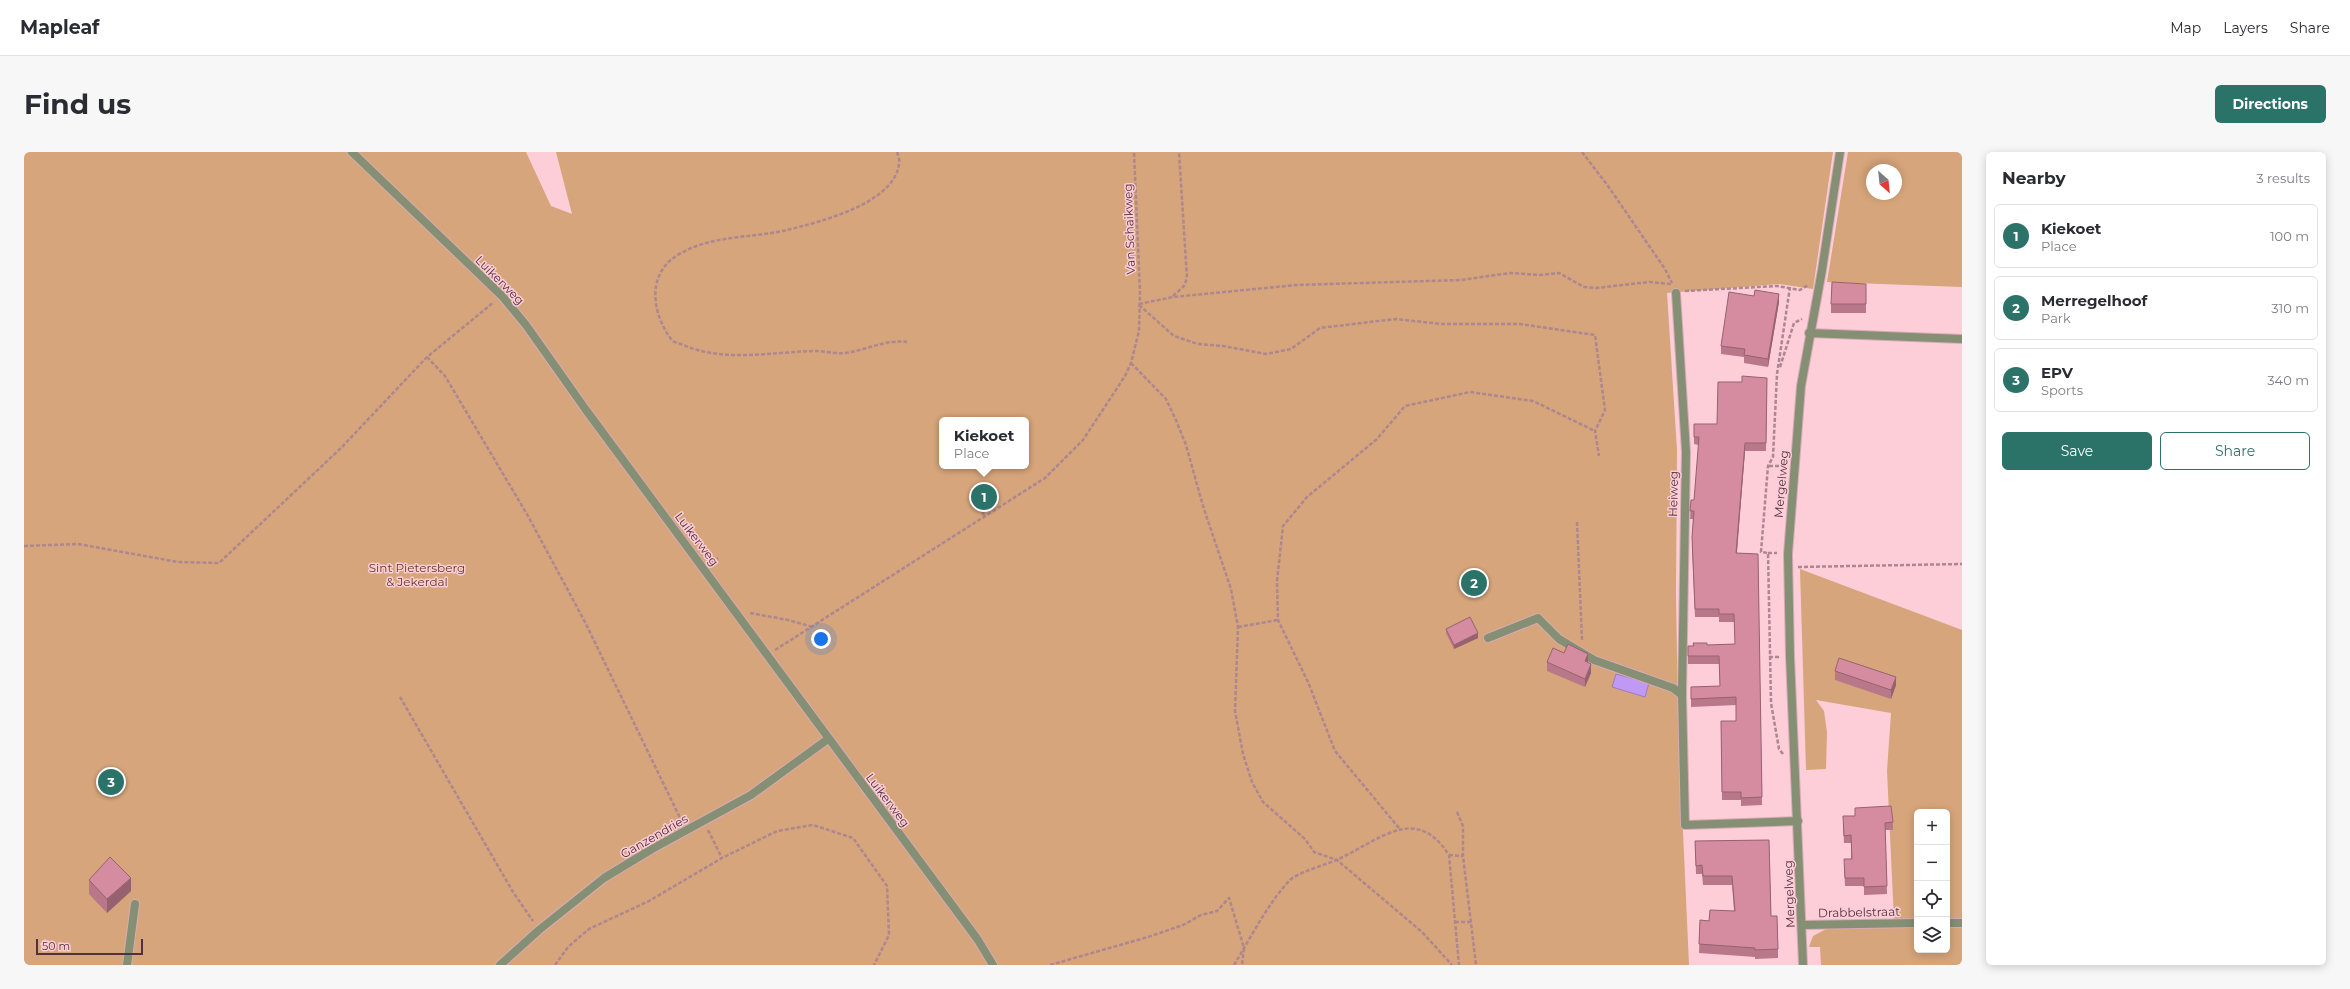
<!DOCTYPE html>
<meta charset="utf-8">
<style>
body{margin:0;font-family:Montserrat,sans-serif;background:#f7f7f7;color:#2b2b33}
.controls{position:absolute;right:12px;bottom:12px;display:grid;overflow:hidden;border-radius:6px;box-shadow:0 2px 10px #0003}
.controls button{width:36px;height:36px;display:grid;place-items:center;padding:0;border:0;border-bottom:1px solid #e1e1e2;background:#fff;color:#2b2b33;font:20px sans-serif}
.compass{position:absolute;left:1842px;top:12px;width:36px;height:36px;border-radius:50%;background:#fff;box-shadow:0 2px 10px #0003;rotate:153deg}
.scale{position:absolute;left:12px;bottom:10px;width:107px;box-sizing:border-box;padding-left:4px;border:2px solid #51323a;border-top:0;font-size:11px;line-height:14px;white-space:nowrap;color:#51323a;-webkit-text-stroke:3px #fdcdd8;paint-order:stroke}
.you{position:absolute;left:797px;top:487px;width:14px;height:14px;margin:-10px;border:3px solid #fff;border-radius:50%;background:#1a73e8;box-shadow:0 0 0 6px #1a73e833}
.badge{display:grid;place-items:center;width:26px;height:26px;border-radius:50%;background:#2b7268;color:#fff;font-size:13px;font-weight:700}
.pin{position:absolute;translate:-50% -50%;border:2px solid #fff;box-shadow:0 1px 4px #0006}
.popup{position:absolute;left:915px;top:265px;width:90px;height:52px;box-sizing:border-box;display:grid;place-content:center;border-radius:6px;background:#fff;filter:drop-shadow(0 1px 3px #0005);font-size:13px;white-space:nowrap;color:#7c7c81}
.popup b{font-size:15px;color:#2b2b33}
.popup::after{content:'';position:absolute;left:50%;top:100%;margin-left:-8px;border:8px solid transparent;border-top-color:#fff}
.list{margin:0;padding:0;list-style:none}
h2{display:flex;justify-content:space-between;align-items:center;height:52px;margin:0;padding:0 16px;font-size:17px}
h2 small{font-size:13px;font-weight:400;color:#7c7c81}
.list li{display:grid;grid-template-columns:26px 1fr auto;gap:12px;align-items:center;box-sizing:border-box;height:64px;margin:0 8px 8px;padding:0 8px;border:1px solid #e1e1e2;border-radius:6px}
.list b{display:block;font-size:15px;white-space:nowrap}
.list p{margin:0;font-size:13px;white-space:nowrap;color:#7c7c81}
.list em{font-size:13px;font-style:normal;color:#7c7c81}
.actions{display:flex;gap:8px;padding:12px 16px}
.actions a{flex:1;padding:9px 0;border:1px solid #2b7268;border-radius:6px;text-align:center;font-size:14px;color:#2b7268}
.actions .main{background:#2b7268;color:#fff}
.icon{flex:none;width:22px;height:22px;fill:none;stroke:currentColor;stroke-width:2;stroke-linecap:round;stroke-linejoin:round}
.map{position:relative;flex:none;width:1938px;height:813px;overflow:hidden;border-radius:6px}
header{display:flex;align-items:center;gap:24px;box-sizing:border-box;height:56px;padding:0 20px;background:#fff;border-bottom:1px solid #e1e1e2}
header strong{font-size:19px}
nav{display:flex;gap:22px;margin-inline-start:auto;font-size:14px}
.intro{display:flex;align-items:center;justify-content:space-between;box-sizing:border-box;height:96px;padding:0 24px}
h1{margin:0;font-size:28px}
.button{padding:10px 18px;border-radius:6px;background:#2b7268;color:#fff;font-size:14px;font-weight:700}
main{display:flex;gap:24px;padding:0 24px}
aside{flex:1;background:#fff;border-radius:6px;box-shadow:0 2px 10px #0003}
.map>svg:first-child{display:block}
.green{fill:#d6a57b;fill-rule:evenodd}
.water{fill:#bf99f4;stroke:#9e7abc}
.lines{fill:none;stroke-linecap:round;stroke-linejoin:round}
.service-casing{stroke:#d7abb5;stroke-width:10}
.minor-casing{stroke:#d7abb5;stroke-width:10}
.path{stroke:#ae868f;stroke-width:2.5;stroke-dasharray:4 2;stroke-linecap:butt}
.service{stroke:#858f73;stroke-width:8}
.minor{stroke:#858f73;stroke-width:8}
.wall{fill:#b8788a}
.shaded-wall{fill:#966270}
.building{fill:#d68ca0;stroke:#966270}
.labels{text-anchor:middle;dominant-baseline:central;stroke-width:3;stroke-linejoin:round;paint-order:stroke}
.street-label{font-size:12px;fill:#51323a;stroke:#fdcdd8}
.park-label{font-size:12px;fill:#5c3b1c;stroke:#fdcdd8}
</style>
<header>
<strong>Mapleaf</strong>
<nav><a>Map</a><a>Layers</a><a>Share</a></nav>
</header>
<div class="intro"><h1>Find us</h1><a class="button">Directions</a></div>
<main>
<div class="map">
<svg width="1938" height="813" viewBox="0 0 1938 813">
<rect width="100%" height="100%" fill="#fdcdd8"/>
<!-- green -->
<g class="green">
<path d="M0 0H502L527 54 548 62 532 0H1809L1789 137 1755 132 1643 141 1653 298 1652 441 1654 569 1665 813H0ZM918 268H1002V314H918Z"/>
<path d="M1824 0H1938V135L1803 130ZM1848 18H1872V42H1848Z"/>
<path d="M1776 417 1938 478V766L1923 767V660H1893V767L1870 768 1863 619 1867 561 1792 548 1800 559 1803 580 1802 617 1782 618Z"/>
<path d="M1938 774V813H1797L1796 795H1785L1789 784 1804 776 1893 775V798H1923V775Z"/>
</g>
<!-- water -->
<path class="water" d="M1592 522 1625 531 1621 545 1588 535Z"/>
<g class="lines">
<!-- service casing -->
<g class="service-casing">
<g id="service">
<path d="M1785 181 1938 187"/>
<path d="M1464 486 1514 466 1535 487 1570 508 1649 536"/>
<path d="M103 813 111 752"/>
</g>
</g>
<!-- minor casing -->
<g class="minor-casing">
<g id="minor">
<path d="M328 0 478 144 502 173 562 258 954 788 969 813"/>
<path d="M1652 141 1662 300 1658 543 1661 673 1774 669"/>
<path d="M1649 536 1658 543"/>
<path d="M1923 771H1938"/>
<path d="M1778 773 1893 771"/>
<path d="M476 813 515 778 580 726 628 697 727 643 804 587"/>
<path d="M1779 813 1766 504 1764 402 1777 234 1798 118 1816 0"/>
</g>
</g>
<!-- path -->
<g class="path">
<path d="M873 0C874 3 876 8 875 12 870 52 795 70 763 78 729 86 689 83 657 101 623 119 626 158 647 187 649 190 653 191 657 192 698 211 747 200 791 199 801 199 812 202 821 201 843 198 862 187 883 190"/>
<path d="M1558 0 1584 34 1641 117 1648 131"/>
<path d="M1661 139 1753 134 1776 138 1784 133"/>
<path d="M1149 144 1160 134 1163 126 1155 0"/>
<path d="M1115 152 1149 145 1272 133 1437 128 1486 121 1516 123 1535 121 1560 135 1572 136 1625 130 1647 132"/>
<path d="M1115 153 1150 184 1174 192 1199 194 1242 202 1267 197 1296 176 1371 167 1418 172H1496L1571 183 1581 258 1571 279 1575 304"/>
<path d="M403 205 421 224 504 364 561 470 658 670"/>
<path d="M1107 211 1142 247 1152 268 1162 293 1179 354 1207 437 1214 475 1211 559 1219 602 1228 630 1239 650 1281 687 1290 700 1313 708 1398 780 1428 813"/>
<path d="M1756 215 1770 171 1778 167"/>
<path d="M1745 314H1762"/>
<path d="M947 346 961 364"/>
<path d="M1553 370 1558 488"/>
<path d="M0 394 54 392 154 410 195 411 317 296 403 205 470 150"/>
<path d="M1744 401H1753"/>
<path d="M688 410 694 406"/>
<path d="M1774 415 1938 412"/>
<path d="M726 461 764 468 789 475"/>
<path d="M1214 475 1254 468"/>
<path d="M751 498 1021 326 1059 288 1101 224 1107 211 1115 179 1116 141 1110 0"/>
<path d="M1745 505H1756"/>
<path d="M376 545 489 740 509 769"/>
<path d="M1759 602 1755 597 1747 551 1744 401 1737 400 1744 314 1749 305 1753 222 1766 135"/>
<path d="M1433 660 1439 674V704L1452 813"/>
<path d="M1375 676 1311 599 1284 530 1254 468 1253 429 1259 374 1283 345 1353 287 1381 254 1446 240 1509 249 1571 279"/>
<path d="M684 678 698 706"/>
<path d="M1425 703 1439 704"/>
<path d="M1431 770H1447"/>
<path d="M531 813 544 795 565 777 625 749 698 706 753 679 789 673 829 686 863 734 865 783 850 813"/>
<path d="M1026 813 1124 785 1159 773 1177 763 1193 759 1205 746 1220 796 1218 813"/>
<path d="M1210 813C1227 785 1243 753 1265 729 1272 721 1301 713 1312 708 1354 690 1391 650 1425 703L1435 813"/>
</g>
<!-- service -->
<use href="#service" class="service"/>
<!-- minor -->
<use href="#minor" class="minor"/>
</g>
<!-- wall -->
<g class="wall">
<path d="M1842 141V161H1807V152Z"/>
<path d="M1755 150 1744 215 1720 211V205L1697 202V194Z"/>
<path d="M1743 226 1742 299H1721L1713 401 1734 402 1738 653 1717 654V648H1698L1697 569H1712V553L1667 555V535L1696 534 1695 512H1664V494L1711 492 1710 470H1695V465H1671L1668 393 1669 367H1666L1667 348H1670L1675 293 1670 292V272H1693L1718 230Z"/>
<path d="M1422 477 1454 486 1430 497 1422 481Z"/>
<path d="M1523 510 1564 511 1567 521 1561 535 1523 519Z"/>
<path d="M1811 519 1872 533 1867 547 1811 528Z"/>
<path d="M1869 670V678H1861L1863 742 1840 743V734H1821L1820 714 1827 707V691H1820L1819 672Z"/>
<path d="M1745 688 1747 764 1754 797V806L1731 807V805L1675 801 1676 768 1685 769 1710 759 1708 733H1679L1678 722H1672L1671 689Z"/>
<path d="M65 728 107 739 83 761 65 742Z"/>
</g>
<!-- shaded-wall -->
<g class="shaded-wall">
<path d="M1755 142V150L1744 215V207Z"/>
<path d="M1721 291V299L1712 409V401Z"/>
<path d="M1454 481V486L1430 497V493Z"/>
<path d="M1564 502V511L1561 509Z"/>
<path d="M1567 512V521L1561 535V527Z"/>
<path d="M1872 525V533L1867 547V538Z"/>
<path d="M107 726V739L83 761V747Z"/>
</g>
<!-- building -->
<g class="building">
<path d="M1808 130 1842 132V152H1807Z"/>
<path d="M1731 138 1755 142 1744 207 1720 203 1721 197 1697 194 1705 140 1730 144Z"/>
<path d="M1718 224 1743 226 1742 291H1721L1712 401 1734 402 1738 645 1717 646V640H1698L1697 569H1712V545L1667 547V535L1696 534 1695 504H1664V494H1670L1669 491H1683V493L1711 492 1710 462H1695V457H1671L1668 385 1670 359H1666L1667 348H1670L1675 285H1670V272H1693L1694 230H1718Z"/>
<path d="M1446 465 1454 481 1430 493 1422 477Z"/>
<path d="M1544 492 1564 502 1561 509 1567 512 1561 527 1523 510 1529 496 1540 501Z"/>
<path d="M1815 506 1872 525 1867 538 1811 519Z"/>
<path d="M1867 654 1869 670 1861 671 1863 734 1840 735V726H1821L1820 707H1828L1827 683 1820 684 1819 664H1831V656Z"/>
<path d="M1745 688 1747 764H1753L1754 797 1731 798V796L1675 792 1676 768 1685 769 1686 758 1711 759 1708 724H1679L1678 713 1672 714 1671 689Z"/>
<path d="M86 705 107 726 83 747 65 728Z"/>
</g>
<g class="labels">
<!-- street labels -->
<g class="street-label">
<text transform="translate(1105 77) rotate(-92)">Van Schaikweg</text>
<text transform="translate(476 128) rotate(45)">Luikerweg</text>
<text transform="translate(1757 332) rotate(-85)">Mergelweg</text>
<text transform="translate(1649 342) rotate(-89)">Heiweg</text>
<text transform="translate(673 387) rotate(53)">Luikerweg</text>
<text transform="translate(864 648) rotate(53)">Luikerweg</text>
<text transform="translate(630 684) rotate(-30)">Ganzendries</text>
<text transform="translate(1765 742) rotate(-92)">Mergelweg</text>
<text transform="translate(1835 760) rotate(-1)">Drabbelstraat</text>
</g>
<!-- park labels -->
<g class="park-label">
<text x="393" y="415">Sint Pietersberg<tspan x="393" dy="14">&amp; Jekerdal</tspan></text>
</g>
</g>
</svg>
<div class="controls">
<button>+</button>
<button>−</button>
<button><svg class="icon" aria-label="locate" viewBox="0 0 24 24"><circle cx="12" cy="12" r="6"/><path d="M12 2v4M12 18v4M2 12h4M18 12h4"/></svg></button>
<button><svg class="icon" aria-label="layers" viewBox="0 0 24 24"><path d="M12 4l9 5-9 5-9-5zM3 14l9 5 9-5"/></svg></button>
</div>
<svg class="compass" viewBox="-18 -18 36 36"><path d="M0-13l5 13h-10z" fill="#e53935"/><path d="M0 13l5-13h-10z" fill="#7c7c81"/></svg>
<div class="scale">50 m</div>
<div class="you"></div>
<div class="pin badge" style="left:960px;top:345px">1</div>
<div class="popup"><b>Kiekoet</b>Place</div>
<div class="pin badge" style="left:1450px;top:431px">2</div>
<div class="pin badge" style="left:87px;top:630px">3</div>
</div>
<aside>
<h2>Nearby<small>3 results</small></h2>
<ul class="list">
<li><span class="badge">1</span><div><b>Kiekoet</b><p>Place</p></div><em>100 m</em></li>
<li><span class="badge">2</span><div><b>Merregelhoof</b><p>Park</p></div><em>310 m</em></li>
<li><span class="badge">3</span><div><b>EPV</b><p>Sports</p></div><em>340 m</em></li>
</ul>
<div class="actions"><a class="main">Save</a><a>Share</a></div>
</aside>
</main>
